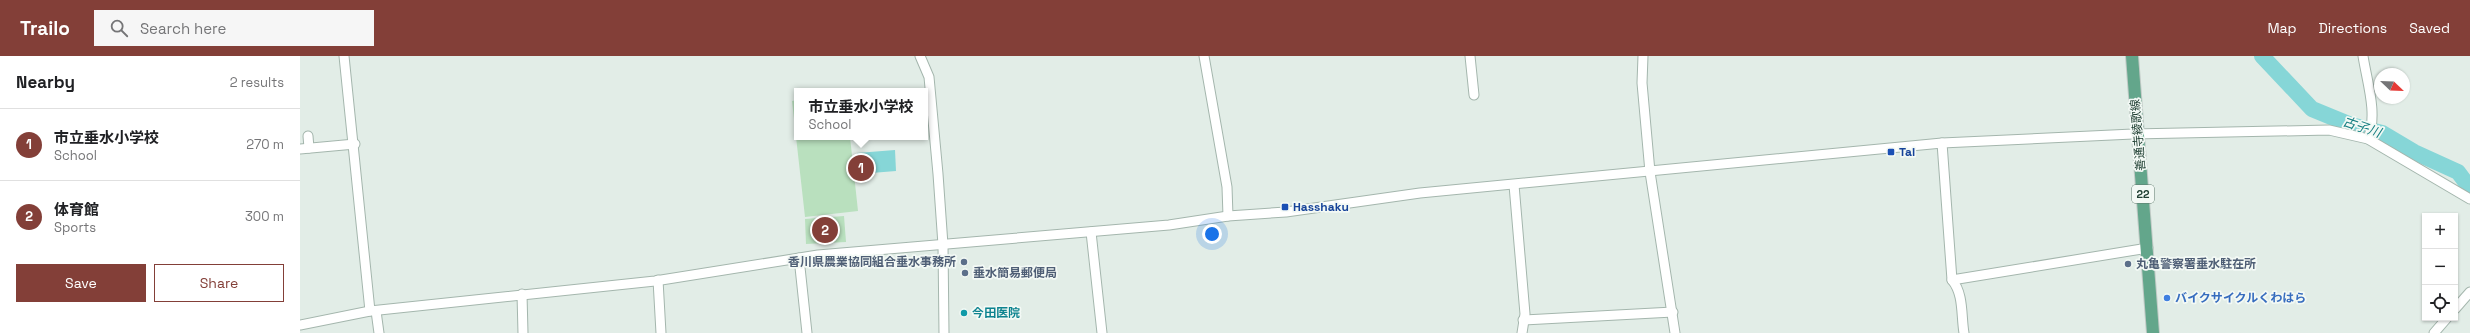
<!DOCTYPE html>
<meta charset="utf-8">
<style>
body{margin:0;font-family:"Space Grotesk","Noto Sans JP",sans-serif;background:#f6f6f6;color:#202124}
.controls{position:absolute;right:12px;bottom:12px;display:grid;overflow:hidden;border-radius:0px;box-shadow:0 1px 3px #0004}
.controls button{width:36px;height:36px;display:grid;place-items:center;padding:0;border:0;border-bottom:1px solid #e0e0e0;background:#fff;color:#202124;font:20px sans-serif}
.compass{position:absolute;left:2074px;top:12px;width:36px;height:36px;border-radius:50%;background:#fff;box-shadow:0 1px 3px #0004;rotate:113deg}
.you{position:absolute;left:912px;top:178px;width:14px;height:14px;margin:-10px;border:3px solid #fff;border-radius:50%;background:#1a73e8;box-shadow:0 0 0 6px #1a73e833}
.badge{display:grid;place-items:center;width:26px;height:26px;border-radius:50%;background:#833f38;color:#fff;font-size:13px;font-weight:700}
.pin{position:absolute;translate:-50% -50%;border:2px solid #fff;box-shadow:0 1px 4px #0006}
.popup{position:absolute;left:494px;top:32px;width:134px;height:52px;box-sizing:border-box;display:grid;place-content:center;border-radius:0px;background:#fff;filter:drop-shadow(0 1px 3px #0005);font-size:13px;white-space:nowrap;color:#757577}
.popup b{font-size:15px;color:#202124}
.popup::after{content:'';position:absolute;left:50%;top:100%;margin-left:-8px;border:8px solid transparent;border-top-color:#fff}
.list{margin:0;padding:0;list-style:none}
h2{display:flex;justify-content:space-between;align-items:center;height:52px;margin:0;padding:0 16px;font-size:17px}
h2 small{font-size:13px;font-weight:400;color:#757577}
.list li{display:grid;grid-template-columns:26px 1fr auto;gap:12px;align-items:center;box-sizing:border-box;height:72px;padding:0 16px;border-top:1px solid #e0e0e0}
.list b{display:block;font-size:15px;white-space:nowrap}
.list p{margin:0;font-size:13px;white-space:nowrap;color:#757577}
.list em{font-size:13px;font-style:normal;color:#757577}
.actions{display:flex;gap:8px;padding:12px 16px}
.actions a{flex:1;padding:9px 0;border:1px solid #833f38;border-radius:0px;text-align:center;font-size:14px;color:#833f38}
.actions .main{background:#833f38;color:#fff}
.icon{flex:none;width:22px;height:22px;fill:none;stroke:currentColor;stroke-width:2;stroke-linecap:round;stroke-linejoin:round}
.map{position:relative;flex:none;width:2170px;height:277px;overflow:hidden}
header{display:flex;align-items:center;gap:24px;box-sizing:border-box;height:56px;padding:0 20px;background:#833f38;color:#fff}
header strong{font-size:19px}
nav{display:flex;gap:22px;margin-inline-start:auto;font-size:14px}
.search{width:280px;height:36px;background:#f6f6f6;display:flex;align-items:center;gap:10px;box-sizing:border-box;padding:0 14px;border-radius:0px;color:#757577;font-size:15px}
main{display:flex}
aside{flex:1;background:#fff}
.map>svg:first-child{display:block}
.green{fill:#b9e0be}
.water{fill:#86d6d7}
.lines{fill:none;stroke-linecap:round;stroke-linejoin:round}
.river{stroke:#86d6d7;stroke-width:16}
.minor-casing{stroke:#a4b6ad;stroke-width:11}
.major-casing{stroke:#c1cac6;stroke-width:14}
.minor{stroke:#fff;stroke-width:9}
.major{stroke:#63a68b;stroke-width:12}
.transit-dot{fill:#1a4fb4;stroke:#f3f9f5;stroke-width:1.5}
.service-dot{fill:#5c6f8a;stroke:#f3f9f5;stroke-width:1.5}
.shop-dot{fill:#3f7fe0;stroke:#f3f9f5;stroke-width:1.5}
.culture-dot{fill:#0f9aa8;stroke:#f3f9f5;stroke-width:1.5}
.labels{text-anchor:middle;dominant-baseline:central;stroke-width:3.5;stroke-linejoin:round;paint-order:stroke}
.shield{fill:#f3f9f5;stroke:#5f786d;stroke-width:1}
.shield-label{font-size:11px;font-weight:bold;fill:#204033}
.street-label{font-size:12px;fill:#204033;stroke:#f3f9f5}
.transit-label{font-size:12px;font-weight:bold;fill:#164399;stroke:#f3f9f5;text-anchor:start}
.service-label{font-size:12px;font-weight:bold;fill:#4e5e75;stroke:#f3f9f5;text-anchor:start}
.shop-label{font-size:12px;font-weight:bold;fill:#366cbe;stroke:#f3f9f5;text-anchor:start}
.culture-label{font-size:12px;font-weight:bold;fill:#0d838f;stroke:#f3f9f5;text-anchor:start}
.water-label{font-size:13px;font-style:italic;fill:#157e81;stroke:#f3f9f5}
</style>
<header>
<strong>Trailo</strong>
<div class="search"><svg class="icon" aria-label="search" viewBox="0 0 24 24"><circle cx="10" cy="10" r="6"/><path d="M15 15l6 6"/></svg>Search here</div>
<nav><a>Map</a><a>Directions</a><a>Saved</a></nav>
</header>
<main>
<aside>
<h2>Nearby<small>2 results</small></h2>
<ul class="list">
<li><span class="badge">1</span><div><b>市立垂水小学校</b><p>School</p></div><em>270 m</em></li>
<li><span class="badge">2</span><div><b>体育館</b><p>Sports</p></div><em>300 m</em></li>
</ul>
<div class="actions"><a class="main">Save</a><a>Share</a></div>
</aside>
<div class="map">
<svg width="2170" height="277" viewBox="0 0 2170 277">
<rect width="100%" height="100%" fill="#e2ede7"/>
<!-- green -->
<g class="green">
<path d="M497 44V81H550L558 155 505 161 492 45Z"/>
<path d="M544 160 546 186 506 188 505 163Z"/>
</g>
<!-- water -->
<path class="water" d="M595 94 596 115 559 118 557 97Z"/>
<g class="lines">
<!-- river -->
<path class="river" d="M1962 0 2012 53 2051 69 2082 77 2114 96 2158 116 2170 132"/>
<!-- minor casing -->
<g class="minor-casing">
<g id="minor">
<path d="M44 0 70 255"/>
<path d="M620 0 629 21 638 118 643 189 644 277"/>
<path d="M904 0 927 131 928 160"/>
<path d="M1170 0 1174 39"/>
<path d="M1343 0 1342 27 1350 116 1375 277"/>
<path d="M2063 0C2067 26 2078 58 2068 83"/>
<path d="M8 80 9 92"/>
<path d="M1642 87 1652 224C1664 238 1661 260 1664 277"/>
<path d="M0 93 55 88"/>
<path d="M1214 129 1225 258 1222 277"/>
<path d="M791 176 802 277"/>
<path d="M499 202 507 277"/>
<path d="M358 224 361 277"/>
<path d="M1652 224 1848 192"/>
<path d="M222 238 223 277"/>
<path d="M2155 253 2170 236"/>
<path d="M76 255 79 277"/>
<path d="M1223 264 1373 256"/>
<path d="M0 269 70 255 355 225 518 199 869 169 928 160 986 156 1120 137 1642 87 1833 78 2029 74 2068 83 2170 143"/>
<path d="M2134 277 2147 262"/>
</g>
</g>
<!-- major casing -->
<g class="major-casing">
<path id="major" d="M1832 0 1853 277"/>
</g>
<!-- minor -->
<use href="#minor" class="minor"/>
<!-- major -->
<use href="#major" class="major"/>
</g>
<!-- markers -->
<g class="transit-dot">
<rect x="1587" y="92" width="8" height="8" rx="2"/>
<rect x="981" y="147" width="8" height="8" rx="2"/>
</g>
<g class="service-dot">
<circle cx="664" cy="206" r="4"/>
<circle cx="1828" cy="208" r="4"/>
<circle cx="665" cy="217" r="4"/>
</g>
<circle class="shop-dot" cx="1867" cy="242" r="4"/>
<circle class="culture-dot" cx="664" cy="257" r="4"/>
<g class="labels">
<!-- shield labels -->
<rect class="shield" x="1832" y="129" width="22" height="18" rx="3"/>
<g class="shield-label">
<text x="1843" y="138">22</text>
</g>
<!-- street labels -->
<g class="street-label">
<text transform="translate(1838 79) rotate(-95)">善通寺綾歌線</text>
</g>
<!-- transit labels -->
<g class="transit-label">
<text x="1599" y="96">Tai</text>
<text x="993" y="151">Hasshaku</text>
</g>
<!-- service labels -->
<g class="service-label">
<text x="656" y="206" text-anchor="end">香川県農業協同組合垂水事務所</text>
<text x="1836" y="208">丸亀警察署垂水駐在所</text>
<text x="673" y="217">垂水簡易郵便局</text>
</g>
<!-- shop labels -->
<g class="shop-label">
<text x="1875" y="242">バイクサイクルくわはら</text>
</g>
<!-- culture labels -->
<g class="culture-label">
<text x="672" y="257">今田医院</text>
</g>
<!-- water labels -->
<g class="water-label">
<text transform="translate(2062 71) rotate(19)">古子川</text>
</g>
</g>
</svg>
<div class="controls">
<button>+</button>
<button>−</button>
<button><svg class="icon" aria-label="locate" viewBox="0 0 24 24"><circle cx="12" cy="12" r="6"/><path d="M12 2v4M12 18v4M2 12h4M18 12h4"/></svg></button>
</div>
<svg class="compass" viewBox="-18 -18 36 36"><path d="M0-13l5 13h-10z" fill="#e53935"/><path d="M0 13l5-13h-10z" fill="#757577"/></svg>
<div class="you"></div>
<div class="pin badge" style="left:561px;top:112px">1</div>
<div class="popup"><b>市立垂水小学校</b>School</div>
<div class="pin badge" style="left:525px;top:174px">2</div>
</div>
</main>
